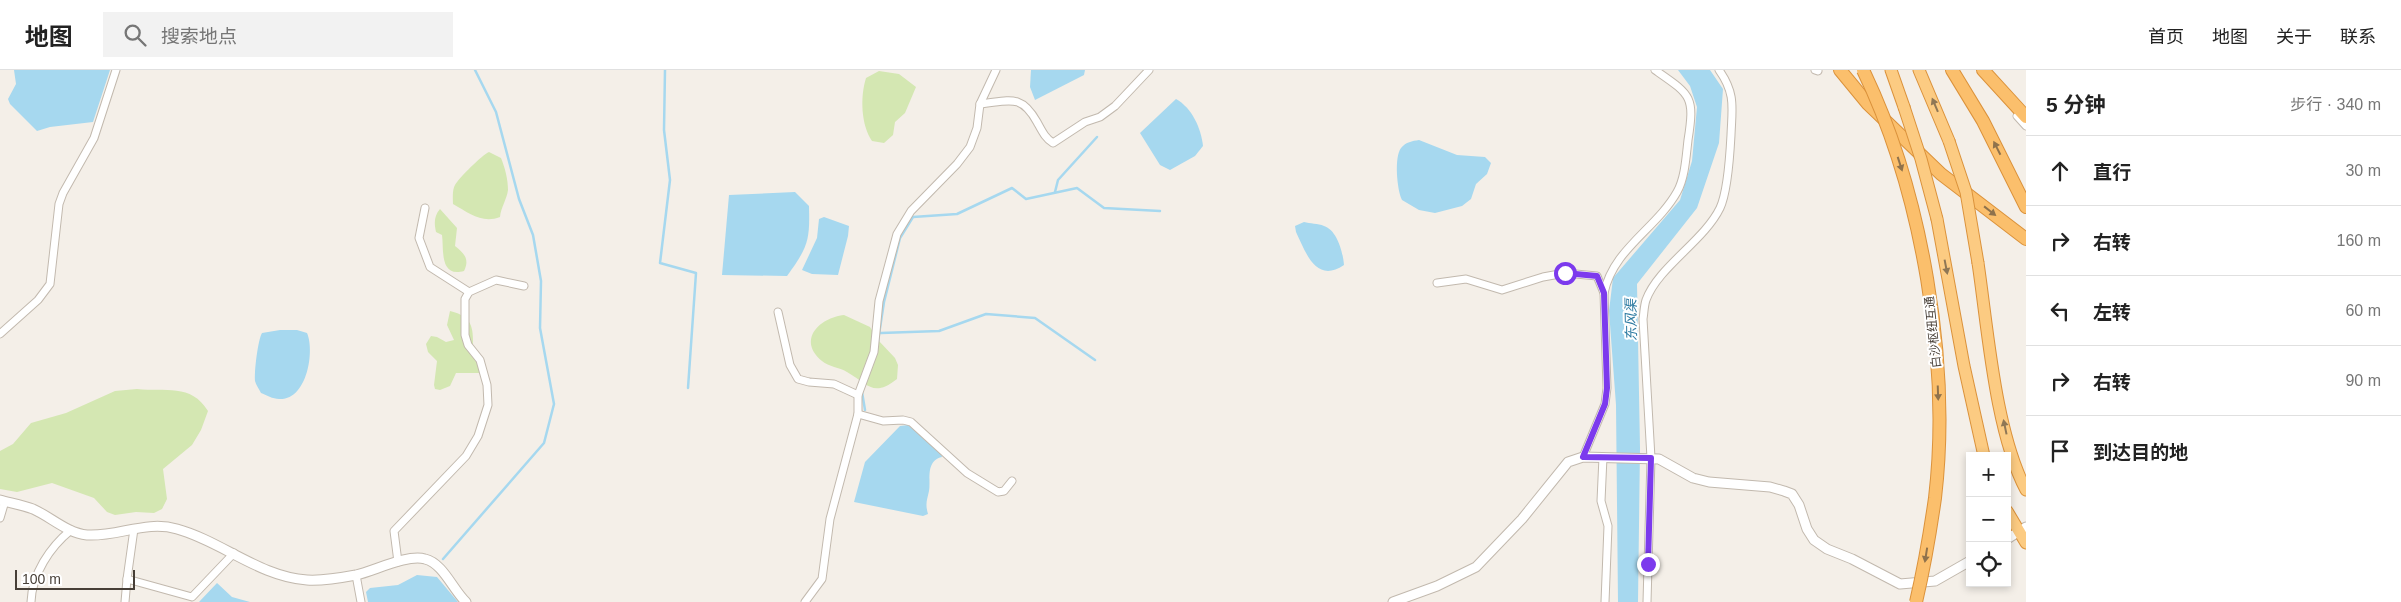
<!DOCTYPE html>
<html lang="zh">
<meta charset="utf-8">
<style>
body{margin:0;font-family:Arial,"Noto Sans SC",sans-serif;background:#f2f2f2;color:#222}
.controls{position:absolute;right:15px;bottom:15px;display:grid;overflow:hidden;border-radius:0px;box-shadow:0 2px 8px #0003}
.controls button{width:45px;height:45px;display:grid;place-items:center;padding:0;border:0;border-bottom:1px solid #e0e0e0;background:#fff;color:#222;font:25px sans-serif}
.scale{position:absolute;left:15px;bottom:12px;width:120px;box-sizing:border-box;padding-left:5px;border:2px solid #473f37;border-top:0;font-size:14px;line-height:18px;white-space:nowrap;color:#473f37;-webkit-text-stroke:4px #fff;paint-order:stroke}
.stop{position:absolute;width:15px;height:15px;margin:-11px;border:4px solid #7c3aed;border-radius:50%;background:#fff}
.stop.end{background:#7c3aed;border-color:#fff;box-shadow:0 1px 5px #0008}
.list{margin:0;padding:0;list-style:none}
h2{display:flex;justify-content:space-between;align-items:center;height:65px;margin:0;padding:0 20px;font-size:21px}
h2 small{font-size:16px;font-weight:400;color:#767676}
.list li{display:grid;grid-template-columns:32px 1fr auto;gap:15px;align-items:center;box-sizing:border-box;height:70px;padding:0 20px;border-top:1px solid #e0e0e0}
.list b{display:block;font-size:19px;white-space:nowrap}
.list em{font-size:16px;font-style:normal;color:#767676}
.icon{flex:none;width:28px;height:28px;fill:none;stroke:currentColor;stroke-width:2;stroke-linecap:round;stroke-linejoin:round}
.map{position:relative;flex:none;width:2026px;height:532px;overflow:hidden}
header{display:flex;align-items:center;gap:30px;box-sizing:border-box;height:70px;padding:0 25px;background:#fff;border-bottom:1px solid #e0e0e0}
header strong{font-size:24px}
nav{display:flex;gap:28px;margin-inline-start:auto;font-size:18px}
.search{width:350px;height:45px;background:#f2f2f2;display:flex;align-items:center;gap:12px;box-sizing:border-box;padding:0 18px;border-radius:0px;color:#767676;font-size:19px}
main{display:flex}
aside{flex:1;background:#fff}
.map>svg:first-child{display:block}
.green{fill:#d4e7b2}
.water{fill:#a6d8ef}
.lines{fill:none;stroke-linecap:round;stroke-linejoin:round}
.stream{stroke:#a6d8ef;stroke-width:2.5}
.minor-casing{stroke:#c2b9ae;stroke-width:9}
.tertiary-casing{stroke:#c2b9ae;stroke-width:11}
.trunk-casing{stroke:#db923b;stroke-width:13}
.motorway-casing{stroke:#db923b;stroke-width:14}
.minor{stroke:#fff;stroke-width:7}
.tertiary{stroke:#fff;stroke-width:9}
.trunk{stroke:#fccb82;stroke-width:11}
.motorway{stroke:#fbbf6c;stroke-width:12}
.trunk-bridge-casing{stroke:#db923b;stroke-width:13;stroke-linecap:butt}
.motorway-bridge-casing{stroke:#db923b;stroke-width:14;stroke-linecap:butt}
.trunk-bridge{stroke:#fccb82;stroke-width:11}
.motorway-bridge{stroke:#fbbf6c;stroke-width:12}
.oneway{fill:#8f7755}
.oneway2{fill:#8f724c}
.route{stroke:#7c3aed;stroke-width:6}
.labels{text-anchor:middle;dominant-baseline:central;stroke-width:4;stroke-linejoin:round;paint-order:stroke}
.street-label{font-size:12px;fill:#473f37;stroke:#fff}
.water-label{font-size:14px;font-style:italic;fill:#2e7ba2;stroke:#fff}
</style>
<header>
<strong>地图</strong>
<div class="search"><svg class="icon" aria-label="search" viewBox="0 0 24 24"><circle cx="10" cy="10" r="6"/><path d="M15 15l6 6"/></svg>搜索地点</div>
<nav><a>首页</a><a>地图</a><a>关于</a><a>联系</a></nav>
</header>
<main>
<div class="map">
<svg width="2026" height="532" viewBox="0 0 2026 532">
<rect width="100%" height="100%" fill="#f4efe8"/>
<!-- green -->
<g class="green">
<path d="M879 1 899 4 916 17 905 43 895 52 893 65 884 73 872 71C861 55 860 27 866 8Z"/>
<path d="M489 82 501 88C505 98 508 109 508 120 507 129 501 137 500 147 482 154 469 143 453 134 453 129 452 120 455 115 459 108 482 85 489 82Z"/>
<path d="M440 139 457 158 455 176C464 183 470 189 464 201 439 208 444 179 442 165L436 162C434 153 434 146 440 139Z"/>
<path d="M450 241C475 247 473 260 473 282L483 295 479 303H456L450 316 440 320 435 319 434 315 437 291 428 282 426 274 431 266 437 267 446 272 454 270 447 255Z"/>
<path d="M844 245 870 257 878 270 895 288 898 295 897 309C873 328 868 314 847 302 839 297 829 297 822 291 797 270 819 248 844 245Z"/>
<path d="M137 319C165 322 191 313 208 341L201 360 192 375 163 399 167 429 162 439 154 443 136 442 115 445 107 442 94 428 52 413 17 422 0 419V381L13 374 31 353 66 343 115 321Z"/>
</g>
<!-- water -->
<g class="water">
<path d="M14 0H110L93 52 50 57 37 61 10 34 8 29 16 14Z"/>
<path d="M1031 0H1085L1084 5 1035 30 1030 17Z"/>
<path d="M1678 0H1710L1723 19 1719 73 1697 138 1637 214 1640 378 1638 532H1618L1616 335 1609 241 1613 208 1680 130 1692 91 1697 37 1690 16Z"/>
<path d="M1176 29C1192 38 1201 58 1203 76L1195 86 1170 100 1160 95 1140 63Z"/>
<path d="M1419 70 1457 85 1485 87 1491 93 1487 104 1476 114 1471 129 1462 136 1435 143 1419 140 1402 130C1397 120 1394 87 1401 78 1406 72 1412 71 1419 70Z"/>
<path d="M795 122 809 136C810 171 808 177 787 206L722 205 729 125Z"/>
<path d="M824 147 849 156 848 166 838 205 812 204 802 200 817 168 819 149Z"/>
<path d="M1304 152C1310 154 1318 153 1324 156 1337 160 1343 182 1344 195 1316 214 1306 183 1296 162L1295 156Z"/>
<path d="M280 260H297L307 263C315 281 307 331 279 329 273 329 266 325 261 323 259 319 256 315 255 311 254 303 258 269 262 263Z"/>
<path d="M908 355 941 383 942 387C925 391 931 410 929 421 927 430 925 434 928 444L923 446 854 432 865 392 900 356Z"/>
<path d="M417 505 437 507 458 532H368L366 522 370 518 398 515Z"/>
<path d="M217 513 232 527 250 532H199Z"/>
</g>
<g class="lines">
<!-- stream -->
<g class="stream">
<path d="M665 0 664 60 670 110 660 193 696 203 688 318"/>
<path d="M1055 122 1058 110 1097 67"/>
<path d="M881 263 939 261 986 244 1035 248 1095 290"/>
<path d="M878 271 884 232 900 168 913 147 957 144 1012 118 1026 129 1077 118 1104 138 1160 141"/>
<path d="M862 322 865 340"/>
<path d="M443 489 544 373 554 334 540 258 541 211 533 165 519 129 496 42 475 0"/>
</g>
<!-- minor casing -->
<g class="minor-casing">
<g id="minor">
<path d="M1815 0 1818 1"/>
<path d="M980 34C1009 31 1021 23 1037 52 1042 61 1045 68 1053 73L1085 52 1100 47 1115 36 1149 0"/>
<path d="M2017 46 2026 56"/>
<path d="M425 138 419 168 430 197 469 222"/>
<path d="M1437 213 1466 209 1502 220 1543 207 1565 203 1597 206 1604 223 1607 318 1605 334 1583 387"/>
<path d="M1604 223C1613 179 1656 159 1677 122 1685 108 1686 87 1688 70 1695 26 1691 25 1655 0"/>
<path d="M778 242 790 295 798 309 809 312 834 314 858 325"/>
<path d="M0 264 38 230 50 214 59 134 63 123 94 68 116 0"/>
<path d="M858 344 883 351 903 350 911 352 967 403 998 422 1004 421 1012 411"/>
<path d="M1603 387 1601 431 1608 456 1605 532"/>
<path d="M0 448 5 431"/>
<path d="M134 459 127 509 192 527 234 483"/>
<path d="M398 492 394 461 466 386 478 366 488 335 487 315 480 290 468 275 465 265V229L469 222 496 210 524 216"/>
<path d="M356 505 361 532"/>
<path d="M31 532C32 504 50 477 71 460"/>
<path d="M125 532 127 509"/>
<path d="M805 532 822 509 830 449 858 344V325L874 282 879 231 897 164 911 141 957 94 970 77 977 58 980 34 996 0"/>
<path d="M1647 532 1651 388 1643 249C1644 243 1644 236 1646 230 1658 197 1704 171 1720 138 1728 121 1730 84 1731 65 1732 38 1736 24 1719 0"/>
</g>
</g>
<!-- tertiary casing -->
<g class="tertiary-casing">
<g id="tertiary">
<path d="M0 430C11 433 23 435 33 439 51 447 67 463 87 465 118 467 146 450 177 459 221 471 260 507 307 510 322 511 340 508 356 505 374 501 407 484 425 489 443 493 453 520 466 532"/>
<path d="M2007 469 2026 457"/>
<path d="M1393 532 1437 516 1476 497 1522 449 1568 392 1583 387 1659 389 1693 408 1709 412 1770 417 1784 421 1792 424 1799 435 1807 459 1814 470 1827 479 1852 489 1900 514 1935 511 1970 491"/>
</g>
</g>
<!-- trunk casing -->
<g class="trunk-casing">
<g id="trunk">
<path d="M1891 0 1904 37"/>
<path d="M1919 0 1949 71"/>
<path d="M1937 149 1964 296 1984 386"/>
<path d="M1978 193C1988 260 1995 361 2026 420"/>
<path d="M2007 441 2026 473"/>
</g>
</g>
<!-- motorway casing -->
<g class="motorway-casing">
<g id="motorway">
<path d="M1840 0 1868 34 1941 104 2026 169"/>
<path d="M1952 0 1983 51 2026 137"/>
<path d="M1983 0 2026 47"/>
</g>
</g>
<!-- minor -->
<use href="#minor" class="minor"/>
<!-- tertiary -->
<use href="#tertiary" class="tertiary"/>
<!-- trunk -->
<use href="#trunk" class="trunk"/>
<!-- motorway -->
<use href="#motorway" class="motorway"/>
<!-- trunk-bridge casing -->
<g class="trunk-bridge-casing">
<g id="trunk-bridge">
<path d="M1904 37 1921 89 1937 149"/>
<path d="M1949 71 1966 122 1978 193"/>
</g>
</g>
<!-- motorway-bridge casing -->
<g class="motorway-bridge-casing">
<path id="motorway-bridge" d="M1863 0C1922 122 1951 293 1935 428 1930 463 1924 498 1916 532"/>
</g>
<!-- trunk-bridge -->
<use href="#trunk-bridge" class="trunk-bridge"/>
<!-- motorway-bridge -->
<use href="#motorway-bridge" class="motorway-bridge"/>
</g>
<!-- one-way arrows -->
<defs><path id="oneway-solid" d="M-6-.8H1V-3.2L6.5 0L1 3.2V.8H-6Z" transform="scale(1.25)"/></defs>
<g class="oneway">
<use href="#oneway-solid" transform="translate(1935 35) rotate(-113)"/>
<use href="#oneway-solid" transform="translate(1946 197) rotate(79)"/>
<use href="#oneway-solid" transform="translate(2005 357) rotate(-102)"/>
</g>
<g class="oneway2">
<use href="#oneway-solid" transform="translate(1997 78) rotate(-117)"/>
<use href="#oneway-solid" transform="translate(1900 94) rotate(72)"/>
<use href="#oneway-solid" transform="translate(1990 141) rotate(38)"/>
<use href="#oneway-solid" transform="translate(1938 323) rotate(88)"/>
<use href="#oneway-solid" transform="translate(1926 485) rotate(99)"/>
</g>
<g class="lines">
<!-- route -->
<path class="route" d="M1565 203 1597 206 1604 223 1607 318 1605 334 1583 387 1651 388 1648 494"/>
</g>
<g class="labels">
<!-- street labels -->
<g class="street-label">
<text transform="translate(1933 262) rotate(-96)">白沙枢纽互通</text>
</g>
<!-- water labels -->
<g class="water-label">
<text transform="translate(1631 250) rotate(-91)">东风渠</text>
</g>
</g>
</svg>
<div class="controls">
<button>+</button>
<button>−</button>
<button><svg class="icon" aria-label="locate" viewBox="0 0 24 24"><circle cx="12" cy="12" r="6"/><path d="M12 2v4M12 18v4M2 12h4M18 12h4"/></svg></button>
</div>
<div class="scale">100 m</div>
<div class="stop" style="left:1565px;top:203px"></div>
<div class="stop end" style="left:1648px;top:494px"></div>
</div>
<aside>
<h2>5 分钟<small>步行 · 340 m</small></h2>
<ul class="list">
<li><svg class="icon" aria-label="ahead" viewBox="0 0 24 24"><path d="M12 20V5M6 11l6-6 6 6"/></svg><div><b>直行</b></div><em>30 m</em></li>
<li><svg class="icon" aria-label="right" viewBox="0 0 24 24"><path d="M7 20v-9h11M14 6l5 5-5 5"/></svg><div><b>右转</b></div><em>160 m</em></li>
<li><svg class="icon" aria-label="left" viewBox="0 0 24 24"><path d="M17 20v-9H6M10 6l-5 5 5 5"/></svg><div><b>左转</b></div><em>60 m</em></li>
<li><svg class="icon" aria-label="right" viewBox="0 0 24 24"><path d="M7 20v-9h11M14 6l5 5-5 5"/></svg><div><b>右转</b></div><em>90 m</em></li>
<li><svg class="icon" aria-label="arrive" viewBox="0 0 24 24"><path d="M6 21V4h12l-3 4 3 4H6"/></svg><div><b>到达目的地</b></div></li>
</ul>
</aside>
</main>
